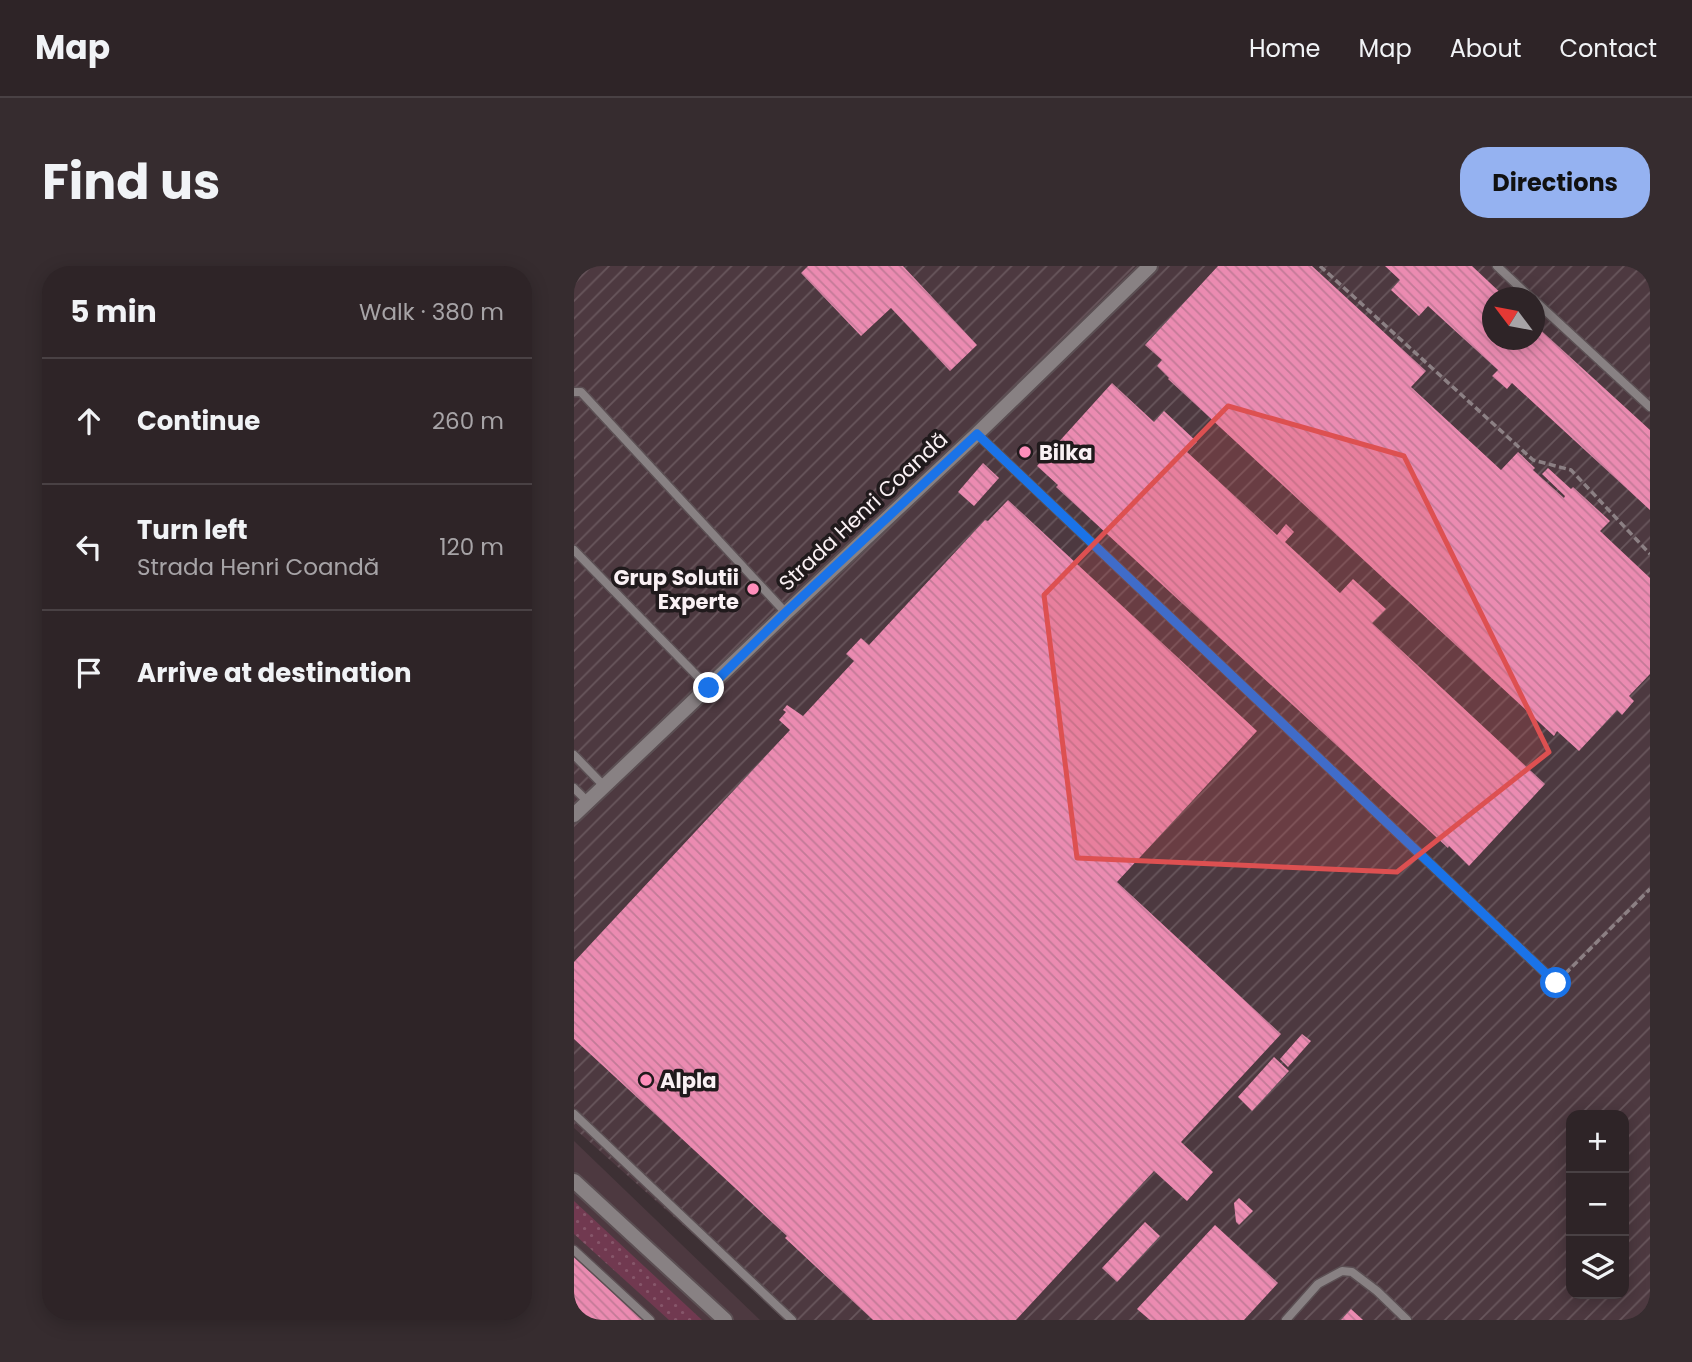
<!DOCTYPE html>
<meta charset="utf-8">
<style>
body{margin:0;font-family:Poppins,sans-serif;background:#362c2f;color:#f1f3f6}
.controls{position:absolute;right:21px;bottom:21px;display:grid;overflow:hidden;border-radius:14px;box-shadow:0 4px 18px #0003}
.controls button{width:63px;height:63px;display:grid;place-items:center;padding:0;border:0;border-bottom:2px solid #494144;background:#2e2427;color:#f1f3f6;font:35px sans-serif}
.compass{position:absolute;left:908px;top:21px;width:63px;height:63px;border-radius:50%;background:#2e2427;box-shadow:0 4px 18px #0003;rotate:302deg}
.stop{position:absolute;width:21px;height:21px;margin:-16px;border:5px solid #1a73e8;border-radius:50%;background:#fff}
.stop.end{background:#1a73e8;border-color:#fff;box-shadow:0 2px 7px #0008}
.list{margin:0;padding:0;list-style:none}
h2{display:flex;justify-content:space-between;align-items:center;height:91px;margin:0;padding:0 28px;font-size:30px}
h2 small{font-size:23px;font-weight:400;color:#a7a4a7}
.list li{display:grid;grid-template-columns:46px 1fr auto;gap:21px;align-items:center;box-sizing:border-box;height:126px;padding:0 28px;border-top:2px solid #494144}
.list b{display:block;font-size:26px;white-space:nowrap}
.list p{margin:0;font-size:23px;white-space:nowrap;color:#a7a4a7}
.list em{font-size:23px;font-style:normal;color:#a7a4a7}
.icon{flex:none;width:38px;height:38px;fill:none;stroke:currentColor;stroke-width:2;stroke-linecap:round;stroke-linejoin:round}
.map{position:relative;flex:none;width:1076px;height:1054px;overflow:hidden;border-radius:28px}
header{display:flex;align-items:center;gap:42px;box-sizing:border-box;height:98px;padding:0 35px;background:#2e2427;border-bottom:2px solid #494144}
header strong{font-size:33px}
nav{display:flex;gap:38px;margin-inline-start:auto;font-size:24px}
.intro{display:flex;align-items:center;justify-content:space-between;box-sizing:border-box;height:168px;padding:0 42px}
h1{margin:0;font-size:49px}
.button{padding:18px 32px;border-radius:28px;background:#95b2f1;color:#111;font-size:24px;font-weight:700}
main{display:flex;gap:42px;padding:0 42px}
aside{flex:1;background:#2e2427;border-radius:28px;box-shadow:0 4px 18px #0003}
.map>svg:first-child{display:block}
.built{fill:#4d3940}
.industrial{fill:url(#industrial-furrows);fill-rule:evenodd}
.grass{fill:url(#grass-dots)}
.building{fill:url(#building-back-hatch)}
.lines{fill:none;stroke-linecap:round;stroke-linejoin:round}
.service-casing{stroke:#5b4f53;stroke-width:11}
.minor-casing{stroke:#5b4f53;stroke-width:18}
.path{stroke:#8c8084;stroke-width:3.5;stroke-dasharray:7 3.5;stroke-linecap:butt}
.service{stroke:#888183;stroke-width:8}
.minor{stroke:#888183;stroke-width:14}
.route{stroke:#1a73e8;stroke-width:9}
.marked{fill:#dd5051;fill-opacity:0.2;stroke:#dd5051;stroke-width:5;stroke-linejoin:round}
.poi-dot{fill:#fe8ebb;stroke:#201a1c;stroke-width:2.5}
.labels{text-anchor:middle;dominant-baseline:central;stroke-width:7;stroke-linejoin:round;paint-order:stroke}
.poi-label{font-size:21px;font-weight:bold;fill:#faf1f4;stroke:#201a1c;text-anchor:start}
.street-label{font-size:21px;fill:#faf1f4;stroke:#201a1c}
</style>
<header>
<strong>Map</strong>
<nav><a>Home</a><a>Map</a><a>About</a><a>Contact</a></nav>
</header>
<div class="intro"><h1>Find us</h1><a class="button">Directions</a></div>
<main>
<aside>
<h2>5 min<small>Walk · 380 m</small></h2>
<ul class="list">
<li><svg class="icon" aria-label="ahead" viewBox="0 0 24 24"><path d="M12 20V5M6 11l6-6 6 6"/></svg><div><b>Continue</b></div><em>260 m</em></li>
<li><svg class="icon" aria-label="left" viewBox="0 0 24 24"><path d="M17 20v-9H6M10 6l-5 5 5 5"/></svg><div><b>Turn left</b><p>Strada Henri Coandă</p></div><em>120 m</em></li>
<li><svg class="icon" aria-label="arrive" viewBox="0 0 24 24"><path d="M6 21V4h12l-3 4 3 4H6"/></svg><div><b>Arrive at destination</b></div></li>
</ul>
</aside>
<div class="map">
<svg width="1076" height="1054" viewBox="0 0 1076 1054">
<defs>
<pattern id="industrial-furrows" width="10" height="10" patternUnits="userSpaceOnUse" patternTransform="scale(1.75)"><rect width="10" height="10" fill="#4d3940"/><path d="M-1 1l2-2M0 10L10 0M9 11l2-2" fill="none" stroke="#68565c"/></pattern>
<pattern id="grass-dots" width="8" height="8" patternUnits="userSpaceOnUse" patternTransform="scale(1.75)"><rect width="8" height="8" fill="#713950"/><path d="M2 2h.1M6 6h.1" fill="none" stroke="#86566a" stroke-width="1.8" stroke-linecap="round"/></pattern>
<pattern id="building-back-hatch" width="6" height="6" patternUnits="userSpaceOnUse" patternTransform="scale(1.75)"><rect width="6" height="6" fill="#eb8bb1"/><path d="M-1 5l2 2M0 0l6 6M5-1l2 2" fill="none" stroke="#c37a97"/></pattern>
</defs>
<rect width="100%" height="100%" fill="#3d3034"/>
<!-- built -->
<path class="built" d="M0 875 186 1054H0Z"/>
<!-- industrial -->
<path class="industrial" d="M0 0H1076V1054H216L0 862ZM918 32H960V74H918ZM997 849H1050V1028H997Z"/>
<!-- grass -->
<path class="grass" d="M0 935 128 1054H95L0 968Z"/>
<!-- building -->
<g class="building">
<path d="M234 0H329L403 79 376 105 317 42 287 70 227 7Z"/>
<path d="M644 0H738L852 105 837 121 927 204 944 186 961 202 959 204 990 232 991 230 968 208 974 202 997 223 999 221 1036 255 1026 265 1076 312V408L1055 430 1060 435 1048 449 1043 444 1005 485 983 465 980 470 594 113 595 112 583 100 588 94 571 79Z"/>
<path d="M811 0H898L932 32H918V74H960V58L1076 164V244L938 117 933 123 918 110 924 104 854 40 845 50 817 24 826 14Z"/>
<path d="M538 117 580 156 590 145 623 176 613 186 703 269 712 258 720 266 711 276 766 327 779 313 812 343 798 357 971 518 895 600 875 580 874 582 482 221 484 219 463 200Z"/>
<path d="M409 197 425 212 400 240 384 226Z"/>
<path d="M434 234 683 465 543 616 707 768 607 876 639 906 613 935 580 905 442 1054H299L211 972 213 970 0 773V696L216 464 205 454 212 446 209 444 213 439 229 450 280 395 272 388 287 372 295 379 411 254 414 255Z"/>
<path d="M728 768 737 775 714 801 706 793Z"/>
<path d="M700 791 715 805 678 845 664 831Z"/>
<path d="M665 932 679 945 665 959 662 956 660 937Z"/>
<path d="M571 956 586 970 543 1016 528 1002Z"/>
<path d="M641 959 704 1017 670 1054H576L563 1043Z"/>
<path d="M0 990 69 1054H0Z"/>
<path d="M777 1043 789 1054H767Z"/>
</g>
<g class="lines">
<!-- service casing -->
<g class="service-casing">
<g id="service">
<path d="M923 0 957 32"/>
<path d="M960 34 1076 141"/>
<path d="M0 126H7L212 347"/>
<path d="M403 168 982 717"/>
<path d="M0 284 135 422"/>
<path d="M0 489 30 520"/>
<path d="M0 522 14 536"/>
<path d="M0 848 218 1054"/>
<path d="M0 984 76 1054"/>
<path d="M712 1054 744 1018 768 1005 778 1006 803 1025 833 1054"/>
</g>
</g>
<!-- minor casing -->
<g class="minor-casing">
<g id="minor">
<path d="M0 549 212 347 403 168 576 0"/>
<path d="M0 915 151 1054"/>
</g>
</g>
<!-- path -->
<g class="path">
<path d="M746 0 959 194 997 204 1076 288"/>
<path d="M991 708 1076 623"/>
</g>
<!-- service -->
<use href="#service" class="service"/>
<!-- minor -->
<use href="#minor" class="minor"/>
</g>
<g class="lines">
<!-- route -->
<path class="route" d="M135 422 212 346 403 168 982 717"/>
</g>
<!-- marked area -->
<path class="marked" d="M654 140 830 190 975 486 823 606 503 592 470 329Z"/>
<!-- markers -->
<g class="poi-dot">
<circle cx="451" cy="186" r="7"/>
<circle cx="179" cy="323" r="7"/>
<circle cx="72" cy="814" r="7"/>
</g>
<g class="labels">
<!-- poi labels -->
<g class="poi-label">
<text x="465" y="186">Bilka</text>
<text x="165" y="311" text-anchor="end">Grup Solutii<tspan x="165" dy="24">Experte</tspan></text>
<text x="86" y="814">Alpla</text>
</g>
<!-- street labels -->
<g class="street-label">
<text transform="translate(289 245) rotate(-43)">Strada Henri Coandă</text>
</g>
</g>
</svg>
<div class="controls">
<button>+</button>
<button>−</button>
<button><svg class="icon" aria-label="layers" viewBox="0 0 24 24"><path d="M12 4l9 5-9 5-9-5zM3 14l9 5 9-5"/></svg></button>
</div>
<svg class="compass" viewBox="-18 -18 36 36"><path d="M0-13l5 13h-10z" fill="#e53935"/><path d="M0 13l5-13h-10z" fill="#a7a4a7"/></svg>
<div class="stop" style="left:982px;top:717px"></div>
<div class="stop end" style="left:135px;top:422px"></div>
</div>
</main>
